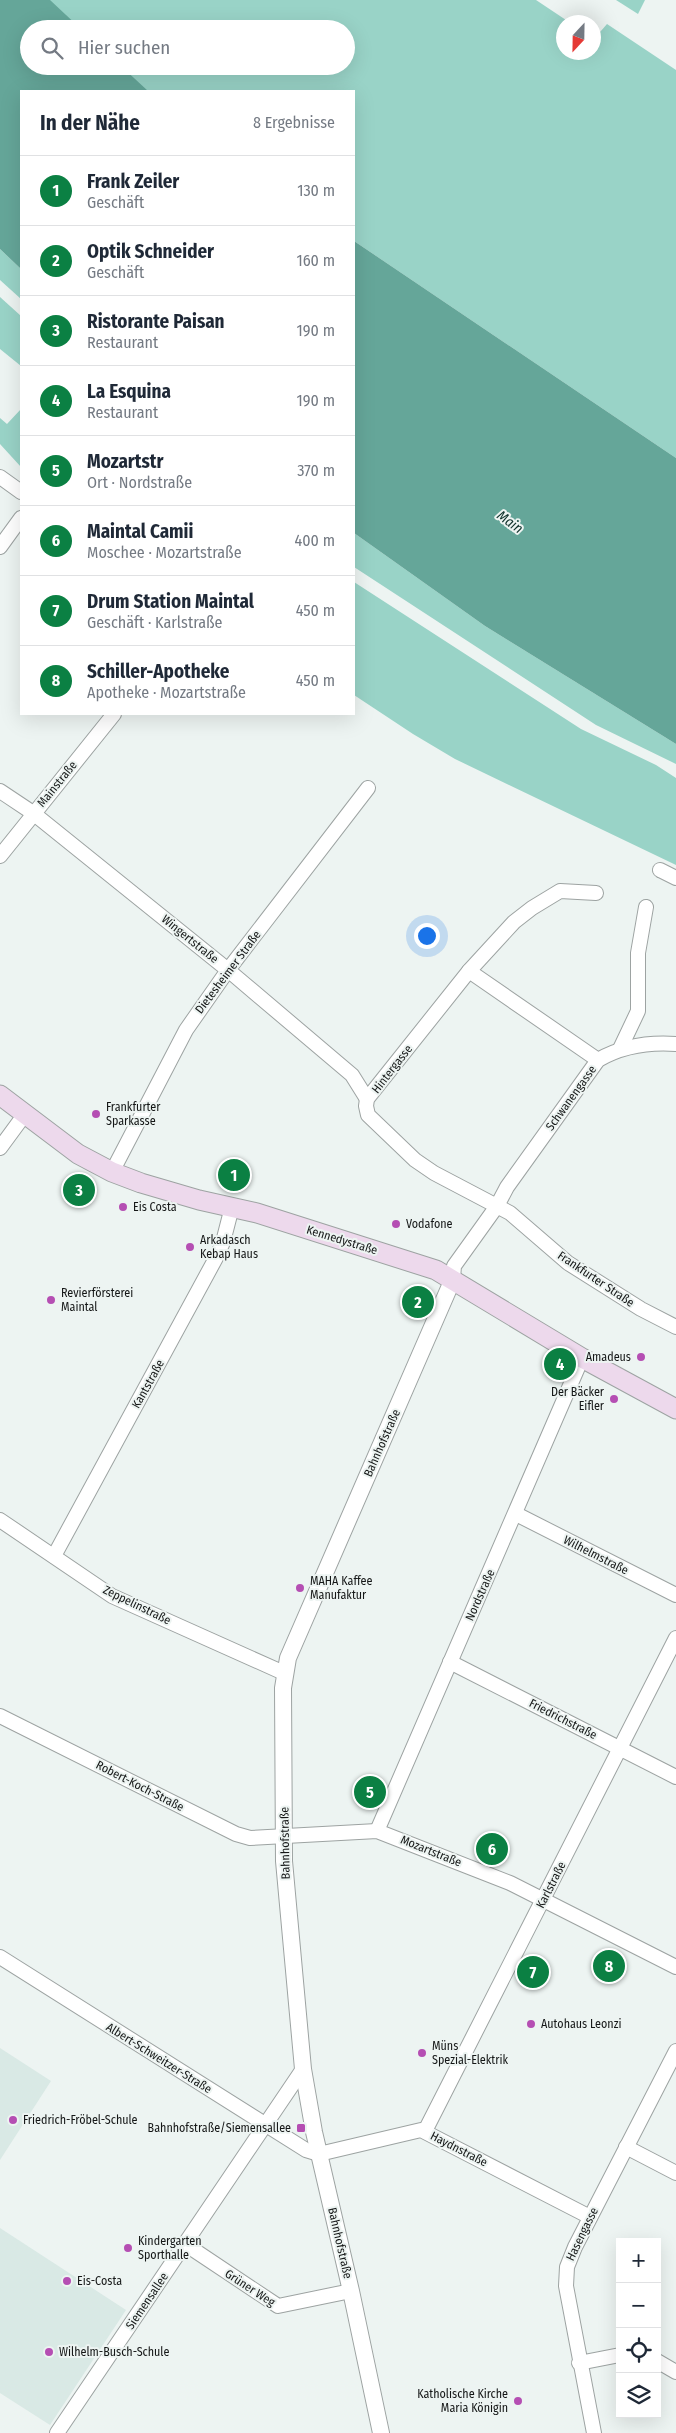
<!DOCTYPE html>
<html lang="de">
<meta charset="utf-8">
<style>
body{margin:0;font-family:"Fira Sans Condensed",sans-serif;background:#f6f6f7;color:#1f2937}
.controls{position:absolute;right:15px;bottom:15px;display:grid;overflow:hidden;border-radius:0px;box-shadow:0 5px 20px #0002}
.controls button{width:45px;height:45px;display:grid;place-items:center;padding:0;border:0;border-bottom:1px solid #e0e1e3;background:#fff;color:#1f2937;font:25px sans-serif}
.compass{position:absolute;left:556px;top:15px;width:45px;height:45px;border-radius:50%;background:#fff;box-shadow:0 5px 20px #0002;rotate:202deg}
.you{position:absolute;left:426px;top:935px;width:18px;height:18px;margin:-12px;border:4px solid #fff;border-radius:50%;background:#1a73e8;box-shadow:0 0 0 8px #1a73e833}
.badge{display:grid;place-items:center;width:32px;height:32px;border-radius:50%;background:#0b8043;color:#fff;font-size:16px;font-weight:700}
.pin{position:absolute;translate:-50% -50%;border:2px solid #fff;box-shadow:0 1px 5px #0006}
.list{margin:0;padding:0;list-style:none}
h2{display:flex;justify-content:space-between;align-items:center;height:65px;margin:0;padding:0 20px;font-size:21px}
h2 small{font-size:16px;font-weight:400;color:#747a83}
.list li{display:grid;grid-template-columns:32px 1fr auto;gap:15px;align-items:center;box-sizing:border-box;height:70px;padding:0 20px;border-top:1px solid #e0e1e3}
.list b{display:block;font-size:19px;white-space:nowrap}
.list p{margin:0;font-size:16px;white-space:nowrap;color:#747a83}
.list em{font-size:16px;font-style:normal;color:#747a83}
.icon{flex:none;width:28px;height:28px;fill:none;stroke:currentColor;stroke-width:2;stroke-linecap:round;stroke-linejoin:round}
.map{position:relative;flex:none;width:676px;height:2433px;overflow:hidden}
.search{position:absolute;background:#fff;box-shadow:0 5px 20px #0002;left:20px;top:20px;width:335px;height:55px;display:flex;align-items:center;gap:12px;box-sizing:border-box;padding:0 18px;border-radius:28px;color:#747a83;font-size:19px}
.panel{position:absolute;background:#fff;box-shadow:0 5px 20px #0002;left:20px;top:90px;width:335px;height:625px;border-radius:0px}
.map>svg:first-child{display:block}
.built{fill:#d9e9e5}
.green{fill:#99d3c7}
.water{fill:#65a699}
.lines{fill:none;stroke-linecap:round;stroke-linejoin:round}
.minor-casing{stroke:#9da3a2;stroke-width:16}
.tertiary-casing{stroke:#9da3a2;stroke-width:18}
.secondary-casing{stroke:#9da3a2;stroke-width:21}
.minor{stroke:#fff;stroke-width:14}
.tertiary{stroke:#fff;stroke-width:16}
.secondary{stroke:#edd9ec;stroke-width:19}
.poi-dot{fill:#b54eb3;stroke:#edf4f2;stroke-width:2}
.labels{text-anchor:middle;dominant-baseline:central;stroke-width:4;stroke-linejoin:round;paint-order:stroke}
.street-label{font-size:12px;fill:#151717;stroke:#edf4f2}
.poi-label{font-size:12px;fill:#151717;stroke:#edf4f2;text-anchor:start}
.water-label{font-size:14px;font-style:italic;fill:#0e302a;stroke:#edf4f2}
</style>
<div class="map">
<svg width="676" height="2433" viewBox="0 0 676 2433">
<rect width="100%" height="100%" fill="#edf4f2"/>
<!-- built -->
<g class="built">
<path d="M0 2048 51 2081 0 2160Z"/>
<path d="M0 2228 126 2310 50 2425 0 2393Z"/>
</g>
<!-- green -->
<g class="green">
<path d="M49 0H536L569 22H564V52H594V39L607 24 676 70V458L354 241V91H146L119 66H346V29H80Z"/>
<path d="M616 0H645L638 14Z"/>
<path d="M0 249 21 269V299L0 280Z"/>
<path d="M0 297 21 316V366L0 349Z"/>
<path d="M21 409V467L0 444V418L7 424Z"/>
<path d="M354 533 485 626 676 744V764L596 725 354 567Z"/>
<path d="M354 582 581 729 656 765 676 778V865L455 759 413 734 354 695Z"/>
</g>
<!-- water -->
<g class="water">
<path d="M0 0H50L81 29H29V66H121L148 91H21V269L0 249Z"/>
<path d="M354 241 676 458V744L485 626 354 533Z"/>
</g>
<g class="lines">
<!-- minor casing -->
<g class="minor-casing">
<g id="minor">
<path d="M0 477 21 492"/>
<path d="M0 547 21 518"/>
<path d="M0 791 33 813 228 970 352 1075 367 1099"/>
<path d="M0 856 114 714"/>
<path d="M660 870 676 878"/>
<path d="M596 893 560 891 532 908 514 922 469 971 367 1099 366 1106 368 1115 415 1160 434 1173 510 1213 568 1263 641 1309 676 1327"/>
<path d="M469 971 598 1060"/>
<path d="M620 1049 638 1011V953L646 907"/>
<path d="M0 1148 25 1114"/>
<path d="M112 1172 186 1030 228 970 368 788"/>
<path d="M453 1279 454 1266 497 1206 507 1187 598 1060C622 1046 648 1042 676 1044"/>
<path d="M516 1514 676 1595"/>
<path d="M0 1520 112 1596 284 1673"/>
<path d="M54 1556 217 1256 223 1242 232 1207"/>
<path d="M450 1662 676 1777"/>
<path d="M0 1716 236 1834 250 1838 377 1831 510 1883 676 1967"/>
<path d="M377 1831 582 1358"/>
<path d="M0 1957 306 2150 319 2154 421 2130 590 2217"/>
<path d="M425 2131 676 1638"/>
<path d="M626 2147 676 2173"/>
<path d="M185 2244 278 2306 351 2291"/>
<path d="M657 2361 676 2372"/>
<path d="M579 2363 620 2355"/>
<path d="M57 2433 303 2069"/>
<path d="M594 2433 566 2286 567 2267 575 2247 676 2051"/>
</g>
</g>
<!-- tertiary casing -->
<g class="tertiary-casing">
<path id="tertiary" d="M381 2433 351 2291 314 2132 303 2069 284 1861 283 1688 288 1658 453 1279"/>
</g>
<!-- secondary casing -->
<g class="secondary-casing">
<path id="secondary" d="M0 1095 78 1154 112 1172 141 1183 199 1200 257 1213 436 1270 582 1358 676 1409"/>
</g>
<!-- minor -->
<use href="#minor" class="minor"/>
<!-- tertiary -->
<use href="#tertiary" class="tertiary"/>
<!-- secondary -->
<use href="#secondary" class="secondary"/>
</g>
<!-- markers -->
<g class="poi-dot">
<circle cx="96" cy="1114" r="5"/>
<circle cx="123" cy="1207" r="5"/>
<circle cx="396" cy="1224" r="5"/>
<circle cx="190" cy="1247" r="5"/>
<circle cx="51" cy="1300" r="5"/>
<circle cx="641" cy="1357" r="5"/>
<circle cx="614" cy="1399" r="5"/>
<circle cx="300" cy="1588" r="5"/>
<circle cx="531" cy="2024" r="5"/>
<circle cx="422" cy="2053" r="5"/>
<circle cx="13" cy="2120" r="5"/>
<rect x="296" y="2123" width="10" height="10" rx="2.5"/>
<circle cx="128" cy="2248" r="5"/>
<circle cx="67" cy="2281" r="5"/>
<circle cx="49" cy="2352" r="5"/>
<circle cx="518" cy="2401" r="5"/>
</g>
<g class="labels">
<!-- street labels -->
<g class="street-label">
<text transform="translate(57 784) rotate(-51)">Mainstraße</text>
<text transform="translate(190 939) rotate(39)">Wingertstraße</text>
<text transform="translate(228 972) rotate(-53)">Dietesheimer Straße</text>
<text transform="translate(392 1069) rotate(-52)">Hintergasse</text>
<text transform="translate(571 1098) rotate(-54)">Schwanengasse</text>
<text transform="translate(342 1240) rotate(17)">Kennedystraße</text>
<text transform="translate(596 1279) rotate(34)">Frankfurter Straße</text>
<text transform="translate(148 1384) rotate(-61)">Kantstraße</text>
<text transform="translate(382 1443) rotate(-66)">Bahnhofstraße</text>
<text transform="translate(596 1555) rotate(27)">Wilhelmstraße</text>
<text transform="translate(480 1595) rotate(-66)">Nordstraße</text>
<text transform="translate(137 1605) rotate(26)">Zeppelinstraße</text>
<text transform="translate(563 1719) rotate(27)">Friedrichstraße</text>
<text transform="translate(140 1786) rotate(27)">Robert-Koch-Straße</text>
<text transform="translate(285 1843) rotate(-91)">Bahnhofstraße</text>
<text transform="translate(431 1851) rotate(22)">Mozartstraße</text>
<text transform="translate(551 1885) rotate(-63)">Karlstraße</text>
<text transform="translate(159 2058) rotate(32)">Albert-Schweitzer-Straße</text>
<text transform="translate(459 2149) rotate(27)">Haydnstraße</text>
<text transform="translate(582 2234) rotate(-64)">Hasengasse</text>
<text transform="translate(340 2243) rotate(77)">Bahnhofstraße</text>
<text transform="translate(250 2288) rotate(33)">Grüner Weg</text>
<text transform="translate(147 2301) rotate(-56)">Siemensallee</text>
</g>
<!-- poi labels -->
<g class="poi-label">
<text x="106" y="1107">Frankfurter<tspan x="106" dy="14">Sparkasse</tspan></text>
<text x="133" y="1207">Eis Costa</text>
<text x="406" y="1224">Vodafone</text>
<text x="200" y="1240">Arkadasch<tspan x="200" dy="14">Kebap Haus</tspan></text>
<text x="61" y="1293">Revierförsterei<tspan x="61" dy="14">Maintal</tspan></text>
<text x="631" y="1357" text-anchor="end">Amadeus</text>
<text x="604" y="1392" text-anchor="end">Der Bäcker<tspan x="604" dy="14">Eifler</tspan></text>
<text x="310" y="1581">MAHA Kaffee<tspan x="310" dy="14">Manufaktur</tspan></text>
<text x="541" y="2024">Autohaus Leonzi</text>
<text x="432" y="2046">Müns<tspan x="432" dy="14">Spezial-Elektrik</tspan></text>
<text x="23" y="2120">Friedrich-Fröbel-Schule</text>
<text x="291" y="2128" text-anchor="end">Bahnhofstraße/Siemensallee</text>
<text x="138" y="2241">Kindergarten<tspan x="138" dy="14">Sporthalle</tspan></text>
<text x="77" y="2281">Eis-Costa</text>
<text x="59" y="2352">Wilhelm-Busch-Schule</text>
<text x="508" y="2394" text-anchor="end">Katholische Kirche<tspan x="508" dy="14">Maria Königin</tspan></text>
</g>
<!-- water labels -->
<g class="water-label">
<text transform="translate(510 522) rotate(37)">Main</text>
</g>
</g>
</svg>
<div class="controls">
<button>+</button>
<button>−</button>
<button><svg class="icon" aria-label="locate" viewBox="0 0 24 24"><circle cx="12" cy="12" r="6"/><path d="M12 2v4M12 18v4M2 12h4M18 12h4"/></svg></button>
<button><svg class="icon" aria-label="layers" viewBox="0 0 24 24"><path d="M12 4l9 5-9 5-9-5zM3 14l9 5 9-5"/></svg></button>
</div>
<svg class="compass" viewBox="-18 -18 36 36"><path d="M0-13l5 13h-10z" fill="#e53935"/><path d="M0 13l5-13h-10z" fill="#747a83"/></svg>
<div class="you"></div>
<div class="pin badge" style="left:234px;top:1175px">1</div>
<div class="pin badge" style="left:418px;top:1302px">2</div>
<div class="pin badge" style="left:79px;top:1190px">3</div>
<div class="pin badge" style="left:560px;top:1364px">4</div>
<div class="pin badge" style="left:370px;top:1792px">5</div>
<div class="pin badge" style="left:492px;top:1849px">6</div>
<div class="pin badge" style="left:533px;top:1972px">7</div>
<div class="pin badge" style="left:609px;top:1966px">8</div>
<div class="search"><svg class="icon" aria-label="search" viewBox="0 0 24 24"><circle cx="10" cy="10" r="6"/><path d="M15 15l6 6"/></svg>Hier suchen</div>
<section class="panel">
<h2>In der Nähe<small>8 Ergebnisse</small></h2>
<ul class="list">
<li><span class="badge">1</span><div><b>Frank Zeiler</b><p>Geschäft</p></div><em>130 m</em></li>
<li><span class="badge">2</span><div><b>Optik Schneider</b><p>Geschäft</p></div><em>160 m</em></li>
<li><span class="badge">3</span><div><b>Ristorante Paisan</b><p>Restaurant</p></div><em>190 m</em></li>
<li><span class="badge">4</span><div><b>La Esquina</b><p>Restaurant</p></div><em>190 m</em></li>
<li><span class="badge">5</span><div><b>Mozartstr</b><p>Ort · Nordstraße</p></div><em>370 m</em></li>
<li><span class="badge">6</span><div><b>Maintal Camii</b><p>Moschee · Mozartstraße</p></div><em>400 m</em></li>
<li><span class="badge">7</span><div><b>Drum Station Maintal</b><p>Geschäft · Karlstraße</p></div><em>450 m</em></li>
<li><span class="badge">8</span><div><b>Schiller-Apotheke</b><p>Apotheke · Mozartstraße</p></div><em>450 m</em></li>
</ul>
</section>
</div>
